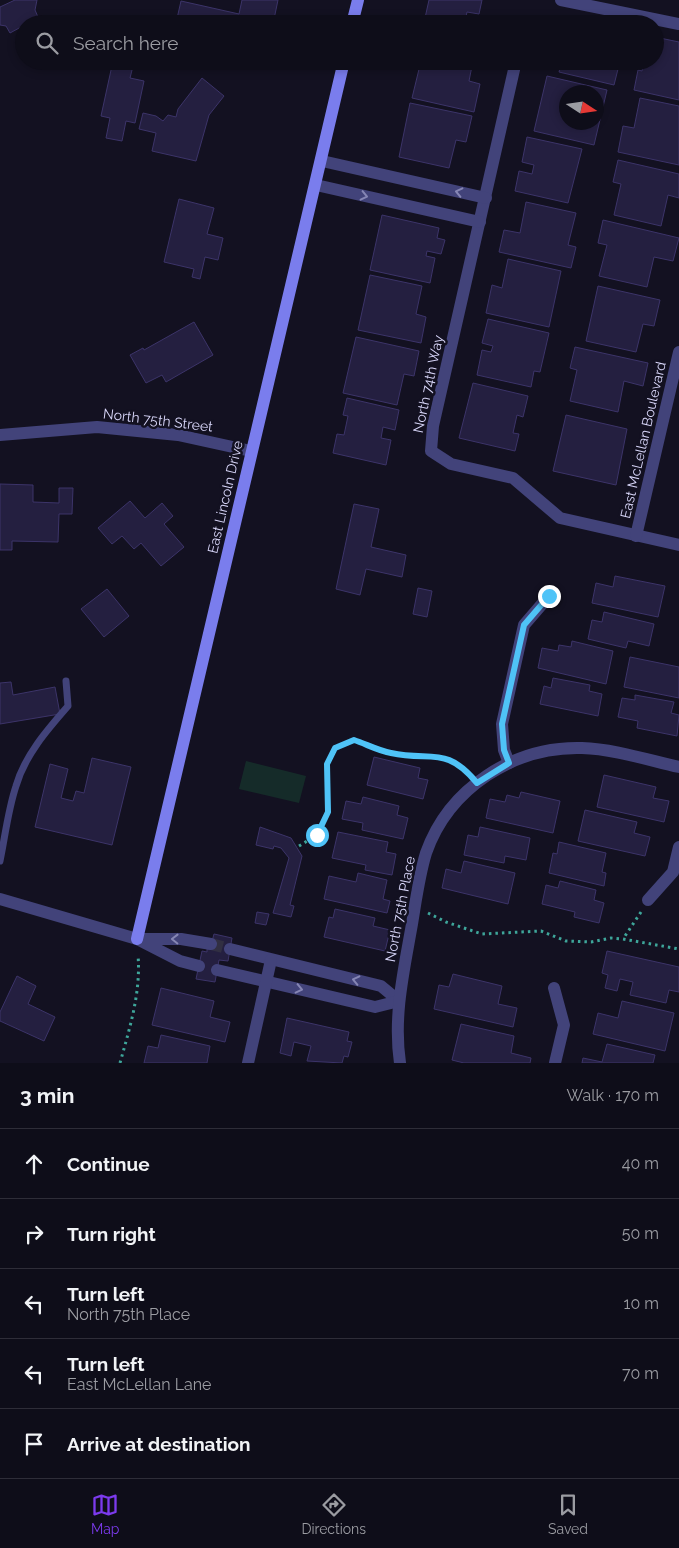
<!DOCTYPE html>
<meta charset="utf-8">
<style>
body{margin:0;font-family:Raleway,sans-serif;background:#1c1b26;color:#f1f3f6}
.compass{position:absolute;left:559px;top:85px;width:45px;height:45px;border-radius:50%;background:#0e0d19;box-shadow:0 2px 8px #0003;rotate:102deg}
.stop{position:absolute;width:15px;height:15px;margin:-11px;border:4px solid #4fc3f7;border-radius:50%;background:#fff}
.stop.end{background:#4fc3f7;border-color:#fff;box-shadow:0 1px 5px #0008}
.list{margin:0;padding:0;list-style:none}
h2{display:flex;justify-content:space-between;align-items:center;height:65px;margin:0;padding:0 20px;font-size:21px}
h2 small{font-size:16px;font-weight:400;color:#9b9ca2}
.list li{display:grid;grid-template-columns:32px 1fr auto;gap:15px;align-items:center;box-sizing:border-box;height:70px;padding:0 20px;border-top:1px solid #2e2d38}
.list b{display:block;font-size:19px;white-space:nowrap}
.list p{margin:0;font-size:16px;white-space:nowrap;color:#9b9ca2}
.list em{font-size:16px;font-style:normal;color:#9b9ca2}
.icon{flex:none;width:28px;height:28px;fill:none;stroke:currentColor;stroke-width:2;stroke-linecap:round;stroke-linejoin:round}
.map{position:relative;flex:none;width:679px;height:1063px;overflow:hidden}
.search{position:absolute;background:#0e0d19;box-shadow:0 2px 8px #0003;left:15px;right:15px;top:15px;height:55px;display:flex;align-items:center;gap:12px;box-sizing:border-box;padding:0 18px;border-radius:28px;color:#9b9ca2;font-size:19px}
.sheet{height:415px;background:#0e0d19}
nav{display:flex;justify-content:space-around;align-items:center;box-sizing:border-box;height:70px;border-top:1px solid #2e2d38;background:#0e0d19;font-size:14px;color:#9b9ca2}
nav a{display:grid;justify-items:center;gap:2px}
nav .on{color:#7c3aed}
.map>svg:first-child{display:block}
.green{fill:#152b29}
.building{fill:#241f40;stroke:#3c3469;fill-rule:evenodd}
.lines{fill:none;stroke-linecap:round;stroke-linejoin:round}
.street-tunnel{stroke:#312f42;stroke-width:12;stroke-dasharray:12 6;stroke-linecap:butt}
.path{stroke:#3ea69a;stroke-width:3;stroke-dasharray:2.5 4;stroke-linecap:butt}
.lane{stroke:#42437a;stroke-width:7}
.street{stroke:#42437a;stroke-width:12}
.secondary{stroke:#7a7ded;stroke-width:12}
.oneway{stroke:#8686b4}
.route{stroke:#4fc3f7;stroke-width:6}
.labels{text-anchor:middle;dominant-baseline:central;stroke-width:5;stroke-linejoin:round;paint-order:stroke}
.street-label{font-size:14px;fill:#d9d7fa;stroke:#131121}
</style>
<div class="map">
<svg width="679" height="1063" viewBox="0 0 679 1063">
<rect width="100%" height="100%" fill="#131121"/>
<!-- green -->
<path class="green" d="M246 761 306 776 299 803 239 789Z"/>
<!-- building -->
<g class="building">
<path d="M15 0H37L35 10 41 24H24V31L21 27 10 33 6 26 0 25V7Z"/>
<path d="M242 0H278L273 24 176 23 181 1 239 14Z"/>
<path d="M429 0H482L479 14 467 12 465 21 476 24H421L422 17 425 18Z"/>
<path d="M571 16 604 24H569Z"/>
<path d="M655 37 679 42V100L634 90 638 70 642 71 644 61H655Z"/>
<path d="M113 61 134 62 130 78 144 81 135 123 126 121 122 141 106 138 110 118 101 116Z"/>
<path d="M421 61H473L469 81 480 84 474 112 412 98Z"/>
<path d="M562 61H616L615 64 619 65 614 85 559 72Z"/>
<path d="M547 76 607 90 594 145 534 131ZM566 92H596V122H566Z"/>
<path d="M202 78 224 96 209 115 196 161 152 151 156 133 139 129 143 113 156 116 163 121 168 115 176 117 178 109Z"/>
<path d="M640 98 679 106V165L618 152 623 126 634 128Z"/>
<path d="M410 103 472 116 466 142 456 140 449 168 399 157Z"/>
<path d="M527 137 582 149 568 203 515 191 519 171 532 174 534 165 522 162Z"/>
<path d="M618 160 679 174V198L668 195 661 226 614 215 621 184 613 182Z"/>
<path d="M179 199 214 208 207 234 223 238 218 260 205 257 200 279 192 277 194 269 164 262Z"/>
<path d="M526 202 576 213 568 245 576 247 571 268 499 252 504 230 520 233Z"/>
<path d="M382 215 439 228 437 238 445 240 441 254 427 251 426 256 435 258 430 283 370 270Z"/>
<path d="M603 220 679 238 673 261 654 257 647 287 599 276 607 245 598 243Z"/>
<path d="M508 259 561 271 549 327 486 313 492 285 502 288Z"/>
<path d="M370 275 422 286 416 314 426 317 421 343 358 330Z"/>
<path d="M598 286 660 300 654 326 643 324 636 352 586 341Z"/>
<path d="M488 319 549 333 540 372 534 371 531 387 477 375 482 350 491 352 493 346 482 343Z"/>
<path d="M194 322 213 355 166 382 162 375 146 383 130 355 143 348 144 350Z"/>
<path d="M356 337 419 351 414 376 404 374 397 405 343 393Z"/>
<path d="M575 347 648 363 643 386 624 381 618 412 570 401 577 370 570 368Z"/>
<path d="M473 383 528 396 523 417 517 415 513 433 519 434 515 451 459 438Z"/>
<path d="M347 398 399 410 395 430 383 427 381 438 391 440 386 465 333 453 337 434 344 435 348 416 343 415Z"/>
<path d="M566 415 627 429 616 485 553 471Z"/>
<path d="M0 484 33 485V502L59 503V488H73L72 514H59L58 542 12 541V550H0Z"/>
<path d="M130 501 145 518 162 503 173 516 164 524 184 547 161 566 141 543 134 549 122 536 112 544 98 528Z"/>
<path d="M354 504 379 509 371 547 406 555 402 577 366 569 360 595 336 589Z"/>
<path d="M615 576 665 586 658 617 592 603 596 583 613 587Z"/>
<path d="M418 588 432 591 427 617 413 614Z"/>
<path d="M107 589 129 616 104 637 81 609Z"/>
<path d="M604 612 654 624 649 646 628 641 626 648 588 639 592 620 602 622Z"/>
<path d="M572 641 613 651 606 684 538 668 542 648 558 651 559 645 571 647Z"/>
<path d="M630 657 679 667V698L624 687Z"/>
<path d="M553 678 590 685 589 691 602 694 598 716 540 704 544 686 551 688Z"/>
<path d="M11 682 13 695 55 687 60 714 0 724V683Z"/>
<path d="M635 695 674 702 671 713 679 715 677 736 637 728 638 721 618 717 622 698 635 700Z"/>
<path d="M374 757 420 768 418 778 428 780 423 799 367 785Z"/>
<path d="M92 758 131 767 112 845 35 827 50 764 68 769 61 798 73 801 76 791 84 793Z"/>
<path d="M604 775 656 787 653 798 669 801 664 822 597 807Z"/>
<path d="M521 792 560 801 553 833 486 818 490 799 505 802 507 795 519 798Z"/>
<path d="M363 797 399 806 397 815 408 818 403 839 362 830 363 823 342 819 346 801 361 804Z"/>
<path d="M585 810 637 822 634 833 650 837 645 856 578 841Z"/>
<path d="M260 827 291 838 302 856 290 905 294 906 291 917 273 913 289 858 281 848 274 846 273 849 256 845Z"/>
<path d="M480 827 530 838 526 860 505 856 504 863 464 855 468 835 478 837Z"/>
<path d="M338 832 388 842 386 852 396 854 392 875 365 870 366 865 332 858Z"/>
<path d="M559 842 606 853 602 872 606 873 604 886 549 873 553 853 557 854Z"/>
<path d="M464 861 515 873 508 904 442 888 446 869 461 873Z"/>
<path d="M358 873 387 880 383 899 390 901 387 913 324 899 329 876 356 882Z"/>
<path d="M560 881 596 890 594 900 604 903 599 923 574 917 575 912 542 904 546 885 558 888Z"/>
<path d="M335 909 375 918 373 926 390 930 385 951 324 937 329 917 333 918Z"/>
<path d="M257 912 269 914 266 925 255 923Z"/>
<path d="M214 934 232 938 228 961 219 960 215 982 196 979 202 951 207 952V949H210Z"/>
<path d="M607 951 679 967V992L669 990 666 1003 630 995 633 982 620 979 617 991 605 988 608 975 602 973Z"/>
<path d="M453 974 502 986 498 1004 517 1008 513 1027 434 1009 439 985 449 987Z"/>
<path d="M17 976 36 986 28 1004 55 1017 44 1041 0 1021V1012Z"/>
<path d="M161 988 214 1001 210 1017 230 1022 225 1042 152 1025Z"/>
<path d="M622 1001 674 1013 665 1051 593 1034 598 1013 618 1018Z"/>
<path d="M287 1018 349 1032 347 1041 352 1042 348 1057 344 1056 342 1063 307 1061 311 1046 294 1042 291 1056 280 1053Z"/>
<path d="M461 1024 514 1036 511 1053 531 1058 530 1063H464L452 1060Z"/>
<path d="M161 1035 210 1046 207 1063H144L148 1046 158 1048Z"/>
<path d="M607 1044 655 1055 653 1063H582L583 1058 602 1062Z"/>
</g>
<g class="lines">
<!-- street-tunnel -->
<path class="street-tunnel" d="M211 944 230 949"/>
<!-- path -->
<g class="path">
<path d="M299 846 317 835 328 812 327 764 335 748 354 740C366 744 379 751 391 753 418 759 448 749 468 773"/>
<path d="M641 912 623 939 679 949"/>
<path d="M428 913 446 922 482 934 541 931 566 941 591 942 611 938 623 939"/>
<path d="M120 1063C130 1027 141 992 138 955"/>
</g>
<!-- lane -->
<path class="lane" d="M0 861C5 837 8 810 16 786 25 755 47 730 68 706L66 681"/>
<!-- street -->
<g class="street">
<path d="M561 0 679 24"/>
<path d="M516 61 433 426 431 451 451 464 513 478 560 518 679 545"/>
<path d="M322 161 486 198"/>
<path d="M316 185 480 222"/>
<path d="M0 435 97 427 178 435 251 451"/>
<path d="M636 536 679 352"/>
<path d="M509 763 504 750 502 724 524 625 549 596"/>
<path d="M0 899 137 939 180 961 199 966"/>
<path d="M648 900 673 872 679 847"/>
<path d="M140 939H181L211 944"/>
<path d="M230 949 381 986 399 1001"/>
<path d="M217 970 375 1007 399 1001"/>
<path d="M554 988 564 1025 555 1063"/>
<path d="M248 1063 271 960"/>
<path d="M400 1063C393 1016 404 970 412 924 416 900 419 876 426 853 449 788 514 746 582 748 614 749 648 760 679 767"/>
</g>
<!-- secondary -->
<g class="secondary">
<path d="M352 24 358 0"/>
<path d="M137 939 344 61"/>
</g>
</g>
<!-- one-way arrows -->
<defs><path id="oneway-chevron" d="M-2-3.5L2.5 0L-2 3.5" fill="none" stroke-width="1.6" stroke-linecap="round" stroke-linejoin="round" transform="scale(1.25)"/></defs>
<g class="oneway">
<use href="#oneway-chevron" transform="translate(459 192) rotate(-167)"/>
<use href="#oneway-chevron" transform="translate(364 196) rotate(13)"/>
<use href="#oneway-chevron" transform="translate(175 939) rotate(-179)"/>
<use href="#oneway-chevron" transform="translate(356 980) rotate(-167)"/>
<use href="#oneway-chevron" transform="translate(299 989) rotate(13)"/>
</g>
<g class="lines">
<!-- route -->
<path class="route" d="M317 835 328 812 327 764 335 748 354 740C366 744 379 751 391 753 431 762 446 745 477 783L509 763 504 750 502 724 524 625 549 596"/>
</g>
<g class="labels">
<!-- street labels -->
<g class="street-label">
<text transform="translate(428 384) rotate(-78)">North 74th Way</text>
<text transform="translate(158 420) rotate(7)">North 75th Street</text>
<text transform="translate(643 440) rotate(-77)">East McLellan Boulevard</text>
<text transform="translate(225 497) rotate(-77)">East Lincoln Drive</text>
<text transform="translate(400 909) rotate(-79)">North 75th Place</text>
</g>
</g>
</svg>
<svg class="compass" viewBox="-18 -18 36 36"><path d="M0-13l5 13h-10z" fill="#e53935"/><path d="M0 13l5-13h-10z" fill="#9b9ca2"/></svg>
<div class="stop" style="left:317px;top:835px"></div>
<div class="stop end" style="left:549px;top:596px"></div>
<div class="search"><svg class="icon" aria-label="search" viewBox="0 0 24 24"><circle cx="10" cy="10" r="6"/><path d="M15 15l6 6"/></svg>Search here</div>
</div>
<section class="sheet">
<h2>3 min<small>Walk · 170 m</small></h2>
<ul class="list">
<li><svg class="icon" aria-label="ahead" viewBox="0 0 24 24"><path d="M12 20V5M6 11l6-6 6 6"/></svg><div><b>Continue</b></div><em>40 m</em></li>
<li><svg class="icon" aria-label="right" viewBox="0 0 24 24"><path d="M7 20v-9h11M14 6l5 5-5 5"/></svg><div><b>Turn right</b></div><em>50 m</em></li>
<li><svg class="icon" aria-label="left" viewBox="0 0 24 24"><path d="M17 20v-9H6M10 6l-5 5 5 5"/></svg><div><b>Turn left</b><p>North 75th Place</p></div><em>10 m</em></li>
<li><svg class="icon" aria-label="left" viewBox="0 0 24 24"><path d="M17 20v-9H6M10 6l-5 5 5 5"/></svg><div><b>Turn left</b><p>East McLellan Lane</p></div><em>70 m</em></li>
<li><svg class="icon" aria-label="arrive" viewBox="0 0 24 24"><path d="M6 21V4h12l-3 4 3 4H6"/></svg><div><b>Arrive at destination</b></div></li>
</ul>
</section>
<nav>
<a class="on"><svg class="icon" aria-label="map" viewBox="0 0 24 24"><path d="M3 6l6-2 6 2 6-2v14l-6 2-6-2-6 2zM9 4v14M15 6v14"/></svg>Map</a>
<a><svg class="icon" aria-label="directions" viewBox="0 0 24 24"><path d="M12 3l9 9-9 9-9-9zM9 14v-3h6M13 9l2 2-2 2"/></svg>Directions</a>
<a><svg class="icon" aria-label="saved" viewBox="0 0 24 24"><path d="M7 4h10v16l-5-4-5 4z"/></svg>Saved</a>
</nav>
